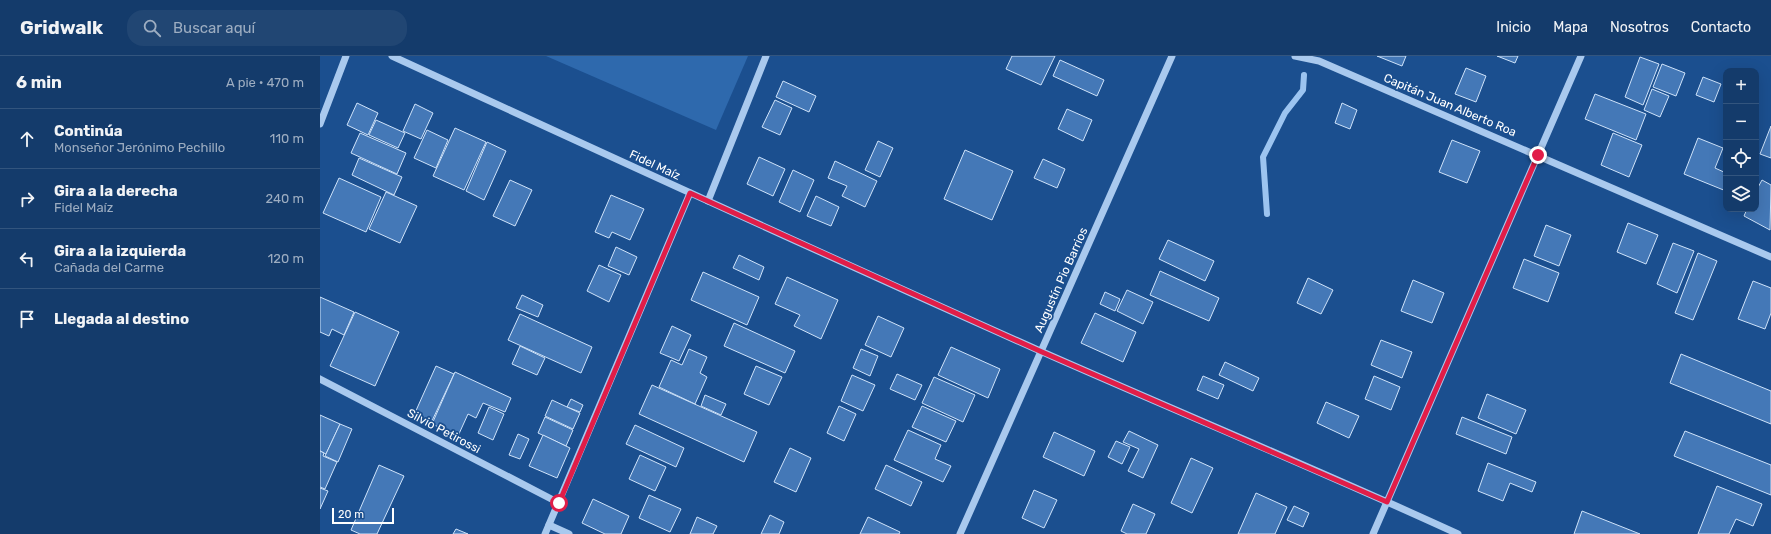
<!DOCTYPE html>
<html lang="es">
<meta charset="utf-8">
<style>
body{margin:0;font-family:Rubik,sans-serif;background:#214673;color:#f1f3f6}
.controls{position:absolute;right:12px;top:12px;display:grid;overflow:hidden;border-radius:8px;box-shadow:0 4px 16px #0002}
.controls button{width:36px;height:36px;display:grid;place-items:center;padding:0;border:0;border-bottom:1px solid #33557e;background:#143b6b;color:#f1f3f6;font:20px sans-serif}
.scale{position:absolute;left:12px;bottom:10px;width:62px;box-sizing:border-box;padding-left:4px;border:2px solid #fff;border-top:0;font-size:11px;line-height:14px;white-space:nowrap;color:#fff;-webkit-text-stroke:3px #1b4f8f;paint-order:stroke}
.stop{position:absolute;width:12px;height:12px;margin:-9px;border:3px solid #e11d48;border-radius:50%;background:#fff}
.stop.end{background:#e11d48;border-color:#fff;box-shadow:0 1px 4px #0008}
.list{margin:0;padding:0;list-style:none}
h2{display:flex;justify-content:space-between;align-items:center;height:52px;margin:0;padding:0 16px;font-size:17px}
h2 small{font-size:13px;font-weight:400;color:#9dadc1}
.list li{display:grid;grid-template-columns:26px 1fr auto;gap:12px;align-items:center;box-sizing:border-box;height:60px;padding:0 16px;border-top:1px solid #33557e}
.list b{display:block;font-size:15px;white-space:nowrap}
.list p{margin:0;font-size:13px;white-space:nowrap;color:#9dadc1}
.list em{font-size:13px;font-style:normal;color:#9dadc1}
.icon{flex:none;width:22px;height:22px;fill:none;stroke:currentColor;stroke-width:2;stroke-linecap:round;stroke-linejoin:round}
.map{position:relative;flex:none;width:1451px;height:478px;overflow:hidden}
header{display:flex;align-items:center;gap:24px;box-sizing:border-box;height:56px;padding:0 20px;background:#143b6b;border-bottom:1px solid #33557e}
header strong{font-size:19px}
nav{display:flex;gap:22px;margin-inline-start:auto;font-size:14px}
.search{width:280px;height:36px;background:#214673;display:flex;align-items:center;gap:10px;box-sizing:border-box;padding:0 14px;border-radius:16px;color:#9dadc1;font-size:15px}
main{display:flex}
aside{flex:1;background:#143b6b}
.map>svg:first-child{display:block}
.green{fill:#2e69ad}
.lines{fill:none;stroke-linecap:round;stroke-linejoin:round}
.stream{stroke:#9cc4f0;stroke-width:6}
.building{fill:#4478b7;stroke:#cfe3fa}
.minor{stroke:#a9c9ee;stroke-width:7}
.route{stroke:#e11d48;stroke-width:5}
.labels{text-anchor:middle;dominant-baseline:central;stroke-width:3.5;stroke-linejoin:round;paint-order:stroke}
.street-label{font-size:12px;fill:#fff;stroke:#1b4f8f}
</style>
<header>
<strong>Gridwalk</strong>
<div class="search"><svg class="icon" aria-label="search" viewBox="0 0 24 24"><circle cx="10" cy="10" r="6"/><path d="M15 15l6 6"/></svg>Buscar aquí</div>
<nav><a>Inicio</a><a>Mapa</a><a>Nosotros</a><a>Contacto</a></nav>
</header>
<main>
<aside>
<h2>6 min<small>A pie · 470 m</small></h2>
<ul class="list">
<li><svg class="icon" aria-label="ahead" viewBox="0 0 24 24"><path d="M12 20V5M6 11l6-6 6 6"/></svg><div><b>Continúa</b><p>Monseñor Jerónimo Pechillo</p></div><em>110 m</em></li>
<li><svg class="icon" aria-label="right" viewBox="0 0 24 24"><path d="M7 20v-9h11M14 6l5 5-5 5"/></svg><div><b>Gira a la derecha</b><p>Fidel Maíz</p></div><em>240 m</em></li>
<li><svg class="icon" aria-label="left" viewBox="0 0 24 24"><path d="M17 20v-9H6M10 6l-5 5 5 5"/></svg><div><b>Gira a la izquierda</b><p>Cañada del Carme</p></div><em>120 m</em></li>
<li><svg class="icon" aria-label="arrive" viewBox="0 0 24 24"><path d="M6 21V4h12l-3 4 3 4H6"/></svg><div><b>Llegada al destino</b></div></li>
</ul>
</aside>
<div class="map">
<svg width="1451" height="478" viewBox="0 0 1451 478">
<rect width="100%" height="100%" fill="#1b4f8f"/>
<!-- green -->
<path class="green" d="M226 0H428L396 74Z"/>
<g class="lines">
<!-- stream -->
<path class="stream" d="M947 158 943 101 965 57 983 34 984 19"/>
</g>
<!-- building -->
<g class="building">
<path d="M692 0H735L721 29 686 13Z"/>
<path d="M1057 0H1086L1082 10Z"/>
<path d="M1177 0H1198L1195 7Z"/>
<path d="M1320 1 1339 8 1323 49 1305 41Z"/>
<path d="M740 4 784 24 777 40 733 20Z"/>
<path d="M1342 8 1365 17 1356 40 1333 31Z"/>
<path d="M1146 12 1166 20 1156 46 1135 38Z"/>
<path d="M1383 21 1401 28 1394 46 1376 39Z"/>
<path d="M463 25 496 40 489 56 456 41Z"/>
<path d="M1332 33 1349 40 1340 61 1324 54Z"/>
<path d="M1275 38 1326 58 1316 84 1265 63Z"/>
<path d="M455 44 472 52 460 79 442 71Z"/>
<path d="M37 47 58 57 48 79 27 69Z"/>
<path d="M1022 47 1037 54 1030 73 1015 67Z"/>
<path d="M95 48 113 57 101 83 83 75Z"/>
<path d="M747 53 772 64 763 85 738 73Z"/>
<path d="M56 64 85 77 78 92 49 79Z"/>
<path d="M1451 70V102L1440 98Z"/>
<path d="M135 72 166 86 144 134 113 120Z"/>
<path d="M107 74 128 84 116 112 94 102Z"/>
<path d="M40 77 86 97 77 118 31 97Z"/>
<path d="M1293 77 1322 89 1309 121 1281 109Z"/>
<path d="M1378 82 1403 92 1395 112 1406 117V135L1364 118Z"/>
<path d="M1132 84 1160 95 1147 127 1119 116Z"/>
<path d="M558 85 573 92 560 121 545 114Z"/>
<path d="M167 86 186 95 164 144 146 135Z"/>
<path d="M645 94 693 115 672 164 624 143Z"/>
<path d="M439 101 465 113 453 140 427 128Z"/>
<path d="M39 102 82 121 74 139 32 119Z"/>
<path d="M723 103 745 113 737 132 714 122Z"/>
<path d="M515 105 557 125 545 151 522 140 527 130 508 122Z"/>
<path d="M473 114 494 124 480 156 459 146Z"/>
<path d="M19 122 61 141 46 176 3 157Z"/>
<path d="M190 124 212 134 195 170 173 160Z"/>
<path d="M1442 124 1451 129 1450 174 1424 160 1427 153H1436V135Z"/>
<path d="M66 136 97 150 80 187 49 173Z"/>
<path d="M291 139 324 153 310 184 292 176 289 182 275 176Z"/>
<path d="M496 140 519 151 511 170 487 160Z"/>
<path d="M1308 167 1338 179 1326 208 1297 196Z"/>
<path d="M1226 169 1251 179 1239 210 1214 200Z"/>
<path d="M848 184 894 205 885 225 839 203Z"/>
<path d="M1353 187 1374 195 1357 237 1337 228Z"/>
<path d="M296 191 317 201 309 219 288 210Z"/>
<path d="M1378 197 1397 205 1373 264 1355 257Z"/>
<path d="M419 199 444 211 439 224 413 212Z"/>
<path d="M1204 203 1239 217 1228 246 1193 232Z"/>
<path d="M279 209 301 219 289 246 267 235Z"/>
<path d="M840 215 899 242 889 265 830 239Z"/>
<path d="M383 216 439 241 427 269 371 244Z"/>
<path d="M467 221 518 244 501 283 474 270 480 259 455 248Z"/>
<path d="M988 222 1013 234 1001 258 977 247Z"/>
<path d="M1093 224 1124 237 1112 267 1081 255Z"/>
<path d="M1433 225 1451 232V257L1445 273 1418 263Z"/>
<path d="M807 234 833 246 823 268 797 255Z"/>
<path d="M785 236 800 243 795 255 780 248Z"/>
<path d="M202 239 223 249 218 261 196 252Z"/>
<path d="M0 241 34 256 24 279 12 273 9 280 0 276Z"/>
<path d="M35 256 79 276 55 330 10 310Z"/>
<path d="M775 257 816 276 803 306 761 287Z"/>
<path d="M200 258 272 291 261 317 188 284Z"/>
<path d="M558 260 584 272 571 301 545 289Z"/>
<path d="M414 267 475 295 465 317 404 290Z"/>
<path d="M352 270 371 279 359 305 340 297Z"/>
<path d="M1061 284 1092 296 1082 322 1051 309Z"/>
<path d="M200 290 225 302 217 319 192 308Z"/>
<path d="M631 291 680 313 668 342 618 319Z"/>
<path d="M369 293 387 301 380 317 387 321 375 348 339 331 351 304 362 309Z"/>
<path d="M541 293 558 300 550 320 533 312Z"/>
<path d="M1361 298 1451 335V368L1350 327Z"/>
<path d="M905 306 939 322 933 335 899 319Z"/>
<path d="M116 310 134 318 111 367 94 359Z"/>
<path d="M436 310 462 321 449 349 424 338Z"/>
<path d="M135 316 191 342 185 356 163 347 156 362 148 358 138 380 112 368Z"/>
<path d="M577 318 602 329 595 344 570 333Z"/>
<path d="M532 319 555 329 543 355 521 345Z"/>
<path d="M883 320 904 329 898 343 877 334Z"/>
<path d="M1054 320 1080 331 1071 354 1045 343Z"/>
<path d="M614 321 655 339 643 366 602 347Z"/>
<path d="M332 329 437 376 424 406 319 358Z"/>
<path d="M1167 338 1206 354 1196 378 1158 362Z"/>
<path d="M385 339 406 348 401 359 381 350Z"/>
<path d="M251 343 263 349 260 356 247 351Z"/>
<path d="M232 344 260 357 253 373 225 360Z"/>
<path d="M1006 346 1039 360 1029 382 997 367Z"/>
<path d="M519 350 536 358 524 385 507 377Z"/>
<path d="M602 350 636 365 626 386 592 371Z"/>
<path d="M169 351 184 358 173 384 158 377Z"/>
<path d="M0 359 20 368 6 398 0 395Z"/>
<path d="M225 361 253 374 246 390 218 377Z"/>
<path d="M1142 361 1192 381 1186 398 1136 378Z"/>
<path d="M20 368 32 373 18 406 5 400Z"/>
<path d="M315 369 364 392 356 411 306 388Z"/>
<path d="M588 374 621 389 615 403 631 410 623 426 574 404Z"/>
<path d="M809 375 838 389 823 422 808 415 819 393 803 386Z"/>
<path d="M1365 375 1451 409V439L1354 400Z"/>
<path d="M734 376 775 395 764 420 723 401Z"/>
<path d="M198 378 209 383 200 403 189 399Z"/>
<path d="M223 379 250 392 237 422 209 410Z"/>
<path d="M796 385 810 391 802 408 788 401Z"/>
<path d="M470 392 491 402 476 436 454 426Z"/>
<path d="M0 395 4 397 3 400 17 406 5 433 0 431Z"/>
<path d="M320 399 346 411 335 435 309 423Z"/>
<path d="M871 402 893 412 872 457 851 447Z"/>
<path d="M1168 407 1216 426 1212 436 1190 427 1183 445 1158 435Z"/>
<path d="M59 409 84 420 57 478H40L31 474Z"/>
<path d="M566 409 602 426 591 450 555 433Z"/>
<path d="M1397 430 1442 448 1433 470 1416 463 1409 478H1378Z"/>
<path d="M0 432 8 435 0 453Z"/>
<path d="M714 434 737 444 724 472 702 462Z"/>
<path d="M936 437 967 451 955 478H918Z"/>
<path d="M329 439 361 453 350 476 319 462Z"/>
<path d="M273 443 309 460 301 478H285L262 467Z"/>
<path d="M813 448 835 458 826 478H807L801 475Z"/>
<path d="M974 450 989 457 983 471 967 464Z"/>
<path d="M1262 455 1320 478H1254Z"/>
<path d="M450 459 464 466 459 478H441Z"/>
<path d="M377 461 397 470 393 478H370Z"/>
<path d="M548 461 580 476 579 478H540Z"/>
<path d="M136 473 148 478H133Z"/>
</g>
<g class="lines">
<!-- minor -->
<g class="minor">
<path d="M72 0C287 99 502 198 718 294 858 356 999 414 1138 478"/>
<path d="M975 0 999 5 1451 201"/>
<path d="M0 68 26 0"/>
<path d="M388 145 446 0"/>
<path d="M0 323 239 447"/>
<path d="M229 469 249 478"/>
<path d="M225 478 370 137"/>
<path d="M640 478 852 0"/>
<path d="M1053 478 1261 0"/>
</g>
</g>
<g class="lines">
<!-- route -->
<path class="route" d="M239 447 370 137 722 296 1067 446 1218 99"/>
</g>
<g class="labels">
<!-- street labels -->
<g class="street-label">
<text transform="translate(1130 49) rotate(23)">Capitán Juan Alberto Roa</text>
<text transform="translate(335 109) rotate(25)">Fidel Maíz</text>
<text transform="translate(741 224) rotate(-66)">Augustín Pio Barrios</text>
<text transform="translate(124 375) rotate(28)">Silvio Petirossi</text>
</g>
</g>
</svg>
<div class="controls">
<button>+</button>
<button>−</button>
<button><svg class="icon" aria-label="locate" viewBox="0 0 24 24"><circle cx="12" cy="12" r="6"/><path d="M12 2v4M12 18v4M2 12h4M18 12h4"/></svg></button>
<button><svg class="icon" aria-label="layers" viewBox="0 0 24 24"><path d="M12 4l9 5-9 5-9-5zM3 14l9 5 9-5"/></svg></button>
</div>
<div class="scale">20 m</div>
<div class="stop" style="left:239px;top:447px"></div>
<div class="stop end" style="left:1218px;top:99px"></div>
</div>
</main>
